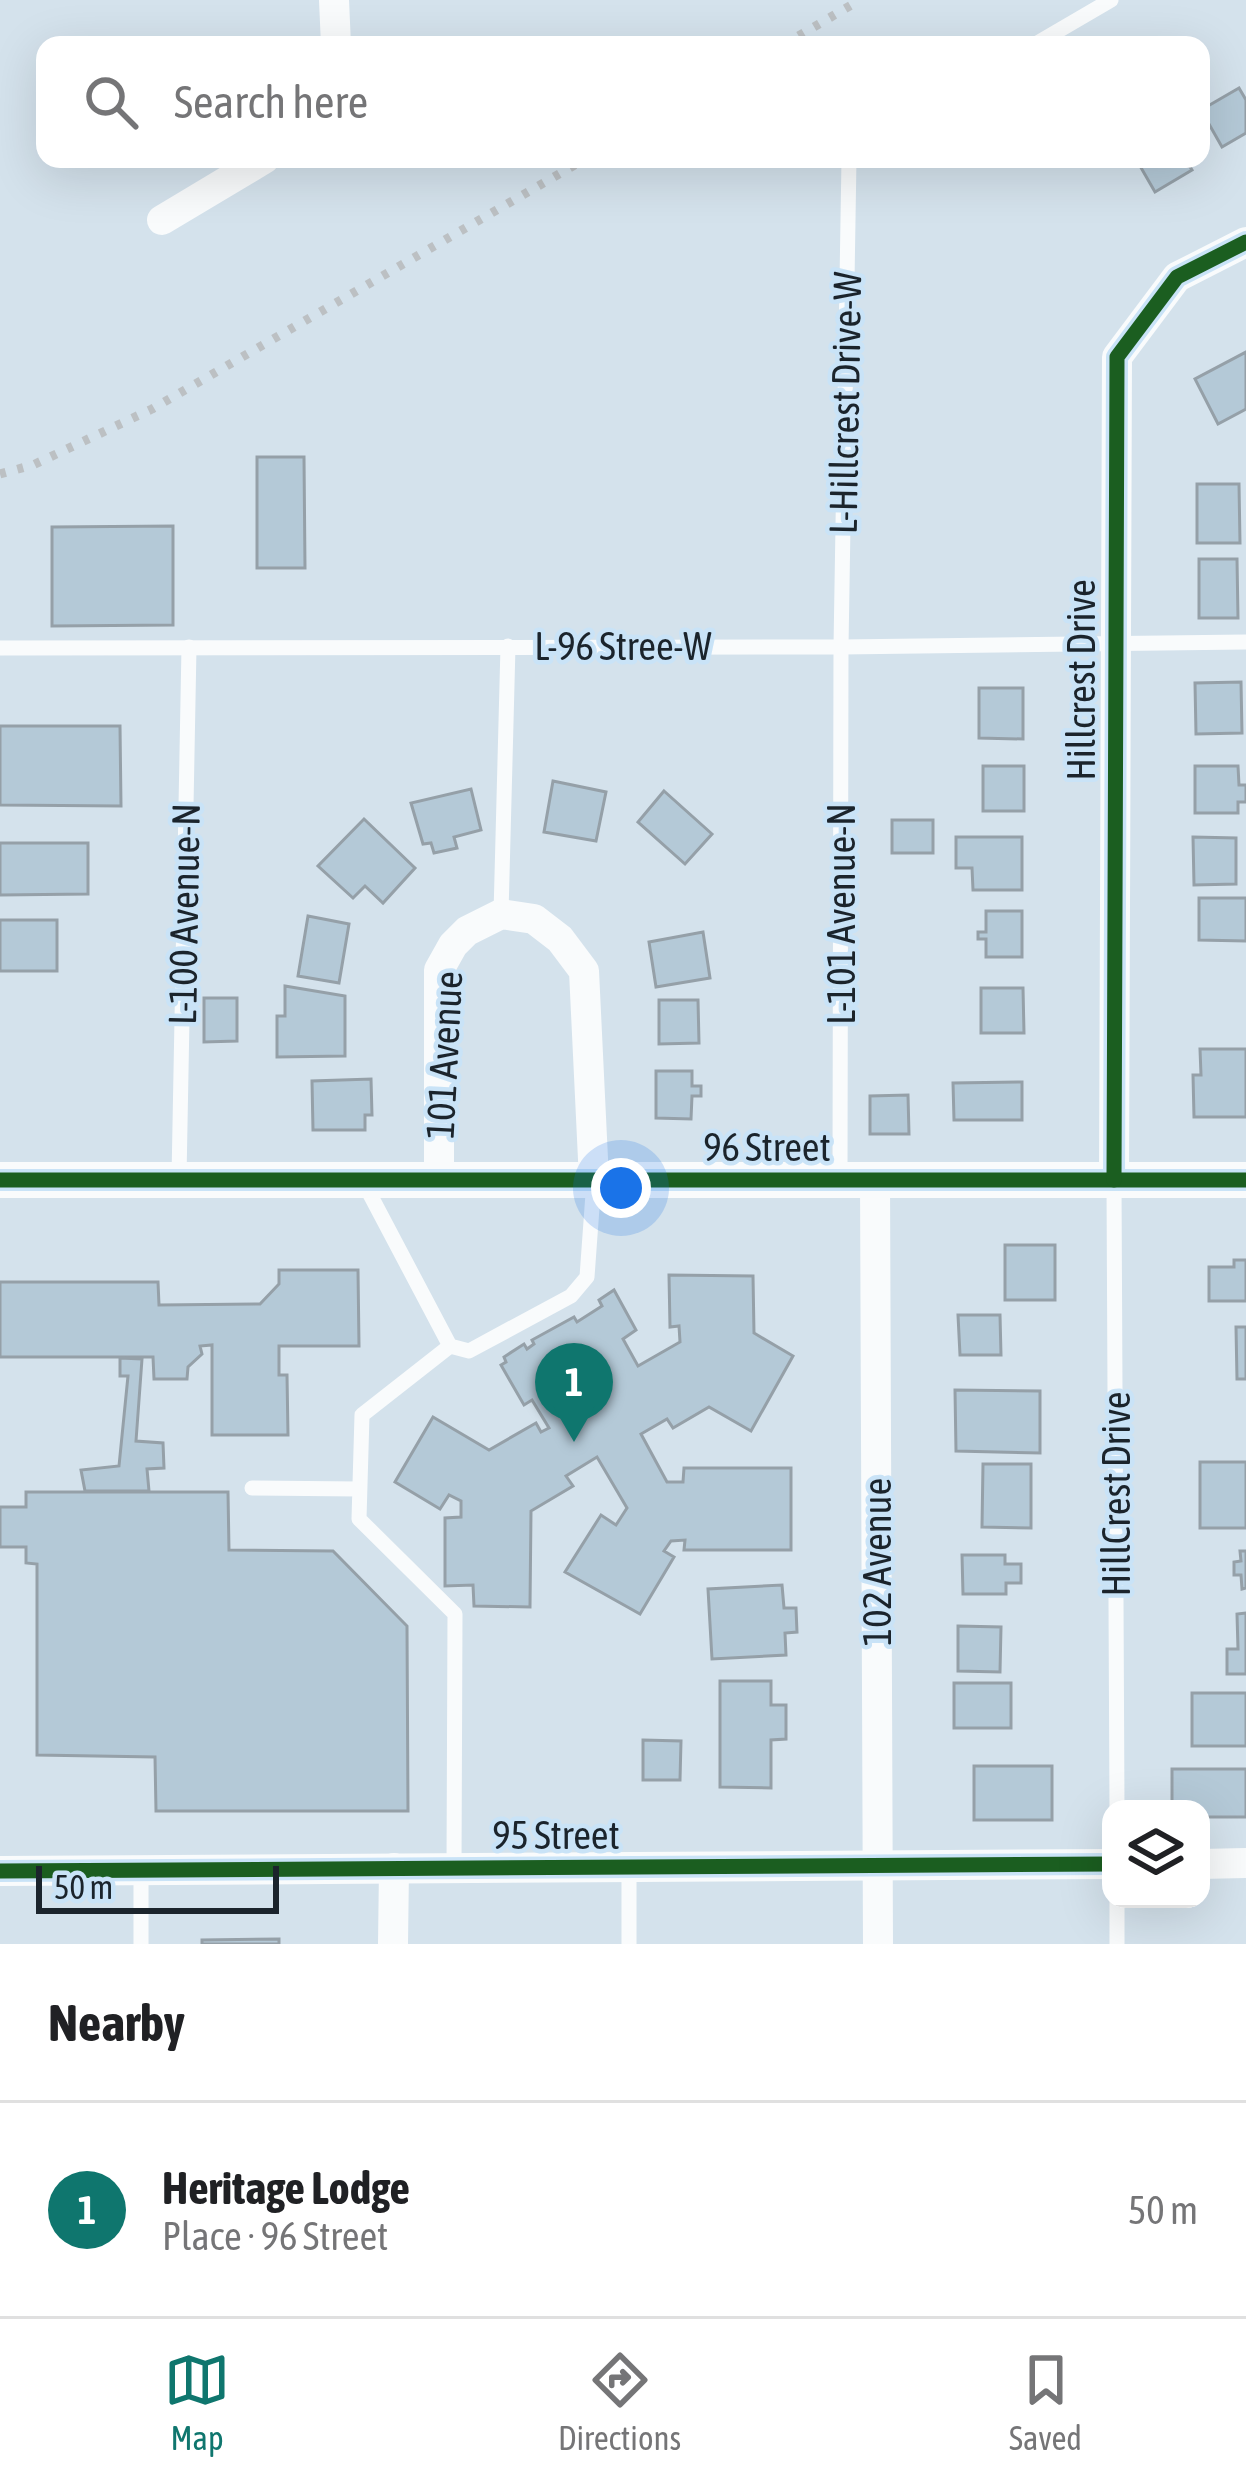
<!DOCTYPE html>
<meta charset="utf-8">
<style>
body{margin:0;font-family:"Asap Condensed",sans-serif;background:#f2f2f2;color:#202124}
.controls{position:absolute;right:36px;bottom:36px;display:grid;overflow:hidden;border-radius:24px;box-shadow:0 12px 48px #0002}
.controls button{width:108px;height:108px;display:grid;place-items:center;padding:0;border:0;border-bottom:3px solid #e0e0e0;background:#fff;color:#202124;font:60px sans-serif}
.scale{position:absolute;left:36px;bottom:30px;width:243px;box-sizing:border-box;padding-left:12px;border:6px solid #1b242c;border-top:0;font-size:33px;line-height:42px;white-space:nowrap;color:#1b242c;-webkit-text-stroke:9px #c9e3f7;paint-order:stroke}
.you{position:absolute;left:621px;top:1188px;width:42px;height:42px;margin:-30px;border:9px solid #fff;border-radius:50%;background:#1a73e8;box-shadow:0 0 0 18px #1a73e833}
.badge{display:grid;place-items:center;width:78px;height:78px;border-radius:50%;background:#0f766e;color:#fff;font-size:39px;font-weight:700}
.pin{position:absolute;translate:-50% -99px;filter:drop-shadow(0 3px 6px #0008)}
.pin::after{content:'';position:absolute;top:63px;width:42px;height:36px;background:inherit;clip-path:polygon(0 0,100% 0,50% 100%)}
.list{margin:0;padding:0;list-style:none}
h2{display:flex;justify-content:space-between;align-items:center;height:156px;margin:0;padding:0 48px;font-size:51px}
h2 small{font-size:39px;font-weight:400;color:#757577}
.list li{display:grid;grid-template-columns:78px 1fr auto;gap:36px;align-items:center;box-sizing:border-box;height:216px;padding:0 48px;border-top:3px solid #e0e0e0}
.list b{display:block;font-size:45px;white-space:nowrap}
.list p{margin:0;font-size:39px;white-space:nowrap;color:#757577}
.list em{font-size:39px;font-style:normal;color:#757577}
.icon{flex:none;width:66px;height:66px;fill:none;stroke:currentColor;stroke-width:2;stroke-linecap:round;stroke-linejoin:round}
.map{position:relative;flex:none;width:1246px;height:1944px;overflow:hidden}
.search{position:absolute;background:#fff;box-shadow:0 12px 48px #0002;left:36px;right:36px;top:36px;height:132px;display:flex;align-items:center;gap:30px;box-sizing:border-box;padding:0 42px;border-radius:24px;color:#757577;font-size:45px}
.sheet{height:372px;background:#fff}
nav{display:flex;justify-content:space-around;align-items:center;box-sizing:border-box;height:168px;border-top:3px solid #e0e0e0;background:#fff;font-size:33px;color:#757577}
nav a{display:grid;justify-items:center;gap:6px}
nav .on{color:#0f766e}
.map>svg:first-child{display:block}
.building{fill:#b4c9d7;stroke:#95a0a8;stroke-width:3}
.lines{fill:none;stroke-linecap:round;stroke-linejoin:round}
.service{stroke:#f9fbfc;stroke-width:15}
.minor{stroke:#f9fbfc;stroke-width:30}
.tertiary{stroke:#f9fbfc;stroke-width:36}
.rail{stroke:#bcc0c3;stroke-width:9;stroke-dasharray:6 12;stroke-linecap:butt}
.cycleway-casing{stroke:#c9e3f7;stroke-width:22}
.cycleway{stroke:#1b5e20;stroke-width:15}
.labels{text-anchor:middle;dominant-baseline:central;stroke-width:9;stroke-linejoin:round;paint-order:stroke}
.street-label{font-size:39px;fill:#1b242c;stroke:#c9e3f7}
</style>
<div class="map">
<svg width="1246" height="1944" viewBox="0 0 1246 1944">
<rect width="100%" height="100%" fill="#d4e2ec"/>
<!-- building -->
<g class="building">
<path d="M1239 88 1246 100V133L1222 147 1201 110Z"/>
<path d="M1136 159H1185L1192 170 1155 192Z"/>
<path d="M1246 352V409L1218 424 1195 379Z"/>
<path d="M257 457H304L305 568H257Z"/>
<path d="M1197 484H1239L1240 543H1197Z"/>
<path d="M173 526V625L52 626V527Z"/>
<path d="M1199 559H1237L1238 618H1199Z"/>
<path d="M1241 682 1242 733 1196 734 1195 683Z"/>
<path d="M979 688H1023V739L979 738Z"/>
<path d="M0 726H120L121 806 0 805Z"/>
<rect x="983" y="766" width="41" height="45"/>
<path d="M1195 766H1238L1239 785H1246V802H1238V813H1195Z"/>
<path d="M553 781 606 792 596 841 544 832Z"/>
<path d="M471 789 481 830 454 837 457 848 434 853 431 843 423 844 411 803Z"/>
<path d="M664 791 712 834 685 864 638 822Z"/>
<path d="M364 819 415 868 383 903 365 886 353 898 318 866Z"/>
<rect x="892" y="820" width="41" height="33"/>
<path d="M956 837H1022V890H973L972 868H956Z"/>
<path d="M1193 837 1236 838V884L1194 885Z"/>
<path d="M0 843H88V894L0 895Z"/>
<path d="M1199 898H1246V941L1199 940Z"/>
<path d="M986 911H1022V957H986V939H978V932H986Z"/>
<path d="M308 916 349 924 339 983 298 976Z"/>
<rect x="0" y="920" width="57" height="51"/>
<path d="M703 932 710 978 656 987 649 942Z"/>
<path d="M285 986 345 996V1056L277 1057V1016H285Z"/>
<path d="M981 988H1023L1024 1033H981Z"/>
<path d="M204 998H237V1041L204 1042Z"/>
<path d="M659 1000H698L699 1043 659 1044Z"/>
<path d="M1200 1049H1246V1117H1194L1193 1075H1201Z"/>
<path d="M656 1071H692V1086H701V1096H692L691 1119 656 1118Z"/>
<path d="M371 1079 372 1115H365V1130H313L312 1081Z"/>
<path d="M1022 1082V1120H954L953 1083Z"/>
<path d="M908 1095 909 1134H870V1096Z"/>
<rect x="1005" y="1245" width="50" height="55"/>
<path d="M1234 1260H1246V1301H1209V1267H1234Z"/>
<path d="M279 1270H358L359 1346H279V1375H287L288 1435H212V1345L200 1346 202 1354 188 1367 187 1379H154L153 1357H0V1282H158L159 1305 260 1304 279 1284Z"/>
<path d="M669 1275 753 1276 754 1333 793 1356 751 1431 709 1407 673 1428 667 1419 641 1434 667 1482H683L684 1468H791V1550H684L685 1540 671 1541 664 1551 674 1557 640 1614 565 1572 601 1515 616 1525 627 1508 597 1457 566 1476 573 1486 531 1511 530 1607 474 1606 473 1585 445 1586V1518L461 1517V1501L449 1495 440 1509 395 1482 433 1417 489 1450 536 1423 541 1432 549 1428 532 1400 524 1405 501 1365 506 1362 504 1357 524 1344 527 1349 534 1344 532 1340 574 1317 577 1322 602 1306 599 1300 614 1290 636 1330 623 1339 638 1366 680 1342 679 1326 670 1327Z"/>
<path d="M958 1315H1000L1001 1355H960Z"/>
<path d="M1236 1327H1246V1379H1237Z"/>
<path d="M120 1358 142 1359 136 1441 163 1443 164 1468 147 1469 149 1491H85L81 1470 119 1466 128 1376H120Z"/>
<path d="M955 1390 1040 1391V1453L956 1451Z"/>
<rect x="1200" y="1462" width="46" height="66"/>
<path d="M983 1464H1031V1528L982 1527Z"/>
<path d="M26 1492H228L229 1550 333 1551 407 1626 408 1811H156L155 1757 37 1755V1564L26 1563V1547H0V1507H26Z"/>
<path d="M1240 1551H1246V1588L1242 1589 1241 1575H1234V1562L1241 1561Z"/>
<path d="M962 1555H1005V1564H1021V1583H1006V1594H963Z"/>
<path d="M782 1585 784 1608H796L797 1632 785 1633 786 1655 712 1659 708 1589Z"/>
<path d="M1246 1613V1674H1227V1649H1238L1237 1614Z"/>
<path d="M958 1626 1001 1627 1000 1672 958 1671Z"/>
<path d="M720 1681H771V1705H786V1739L771 1740V1788L720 1787Z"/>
<rect x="954" y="1683" width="57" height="45"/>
<rect x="1192" y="1693" width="54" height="53"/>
<path d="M643 1740 681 1741 680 1780H643Z"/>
<rect x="974" y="1766" width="78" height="54"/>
<path d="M1172 1769H1246V1817H1201V1809H1172Z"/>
<path d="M279 1939V1944H202V1940Z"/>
</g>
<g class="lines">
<!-- service -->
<g class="service">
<path d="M1034 45 1111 0"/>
<path d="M0 648 841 647 1246 642"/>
<path d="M501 914 508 646"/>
<path d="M840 1177 841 647 849 159"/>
<path d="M179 1178 189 647"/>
<path d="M1114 1182 1117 1809"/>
<path d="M364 1183 450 1346 469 1351 571 1296 587 1277 594 1180"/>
<path d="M450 1346 362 1415 359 1519 455 1614 454 1868"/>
<path d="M252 1488 359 1489"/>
<path d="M629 1869V1944"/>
<path d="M141 1870V1944"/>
<path d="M1117 1944V1899"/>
</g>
<!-- minor -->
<g class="minor">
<path d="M334 0 336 45"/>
<path d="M162 220 264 159"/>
<path d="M875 1180 878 1944"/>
<path d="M1114 1180 1117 357 1177 277 1246 242"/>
<path d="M439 1181V970L453 945 467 931 501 914 534 919 560 939 584 971 594 1180"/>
<path d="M1201 1864 1246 1863"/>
<path d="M0 1871 1111 1864"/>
<path d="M393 1944 394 1868"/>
</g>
<!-- tertiary -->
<path class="tertiary" d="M0 1180H1246"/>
<!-- rail -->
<g class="rail">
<path d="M783 45 860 0"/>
<path d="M0 474 33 465 152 409 585 159"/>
</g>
<!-- cycleway casing -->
<g class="cycleway-casing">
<g id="cycleway">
<path d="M0 1180H1246"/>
<path d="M1114 1180 1117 357 1177 277 1246 242"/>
<path d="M0 1871 1111 1864"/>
</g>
</g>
<!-- cycleway -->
<use href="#cycleway" class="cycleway"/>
</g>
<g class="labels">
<!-- street labels -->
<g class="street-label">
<text transform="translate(845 403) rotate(-89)">L-Hillcrest Drive-W</text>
<text x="623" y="646">L-96 Stree-W</text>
<text transform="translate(1081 680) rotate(-90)">Hillcrest Drive</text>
<text transform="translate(184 914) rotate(-89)">L-100 Avenue-N</text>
<text transform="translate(841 914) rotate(-90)">L-101 Avenue-N</text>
<text transform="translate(444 1055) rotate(-87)">101 Avenue</text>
<text x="767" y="1147">96 Street</text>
<text transform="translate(1116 1494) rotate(-90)">HillCrest Drive</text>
<text transform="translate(877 1562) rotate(-90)">102 Avenue</text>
<text x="556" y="1835">95 Street</text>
</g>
</g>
</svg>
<div class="controls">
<button><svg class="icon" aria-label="layers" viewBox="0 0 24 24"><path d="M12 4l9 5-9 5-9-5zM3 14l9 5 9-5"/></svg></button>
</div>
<div class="scale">50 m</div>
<div class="you"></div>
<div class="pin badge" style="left:574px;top:1442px">1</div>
<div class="search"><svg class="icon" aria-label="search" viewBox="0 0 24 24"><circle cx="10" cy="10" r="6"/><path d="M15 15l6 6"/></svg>Search here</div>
</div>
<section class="sheet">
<h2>Nearby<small></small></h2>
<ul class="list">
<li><span class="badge">1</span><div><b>Heritage Lodge</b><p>Place · 96 Street</p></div><em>50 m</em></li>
</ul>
</section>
<nav>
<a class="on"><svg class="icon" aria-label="map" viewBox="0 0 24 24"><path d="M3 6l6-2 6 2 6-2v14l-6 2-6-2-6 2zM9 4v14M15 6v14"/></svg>Map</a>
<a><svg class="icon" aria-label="directions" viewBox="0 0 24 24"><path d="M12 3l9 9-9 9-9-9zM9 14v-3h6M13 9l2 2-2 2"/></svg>Directions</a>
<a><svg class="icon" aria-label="saved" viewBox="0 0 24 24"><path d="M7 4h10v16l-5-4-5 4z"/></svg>Saved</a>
</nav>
